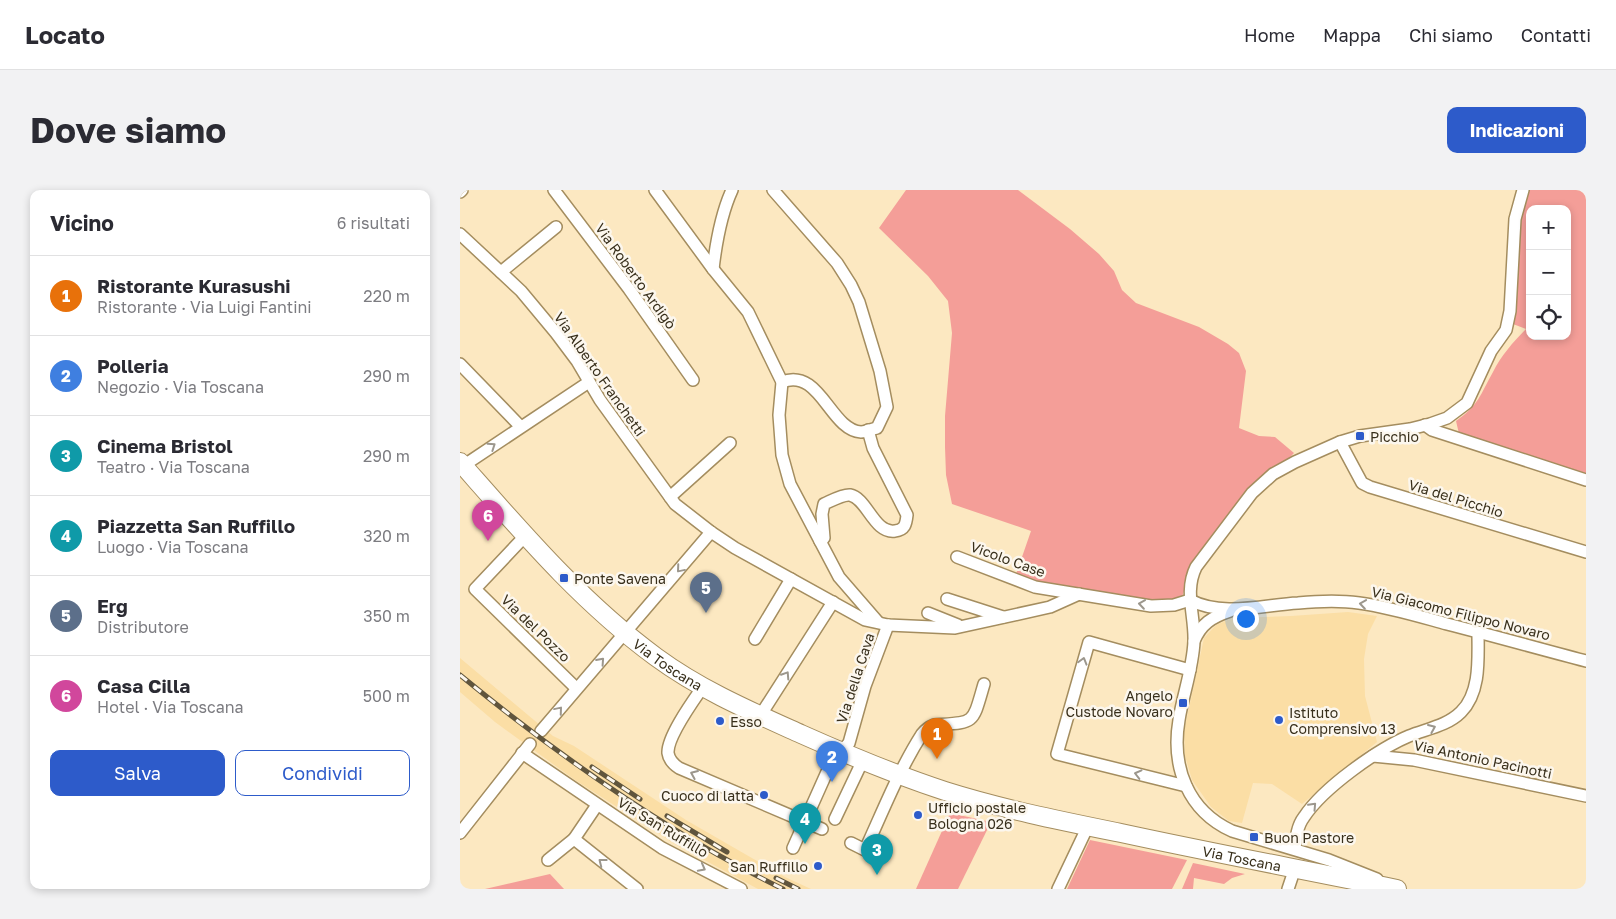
<!DOCTYPE html>
<html lang="it">
<meta charset="utf-8">
<style>
body{margin:0;font-family:"Golos Text",sans-serif;background:#f2f2f3;color:#2b2b33}
.controls{position:absolute;right:15px;top:15px;display:grid;overflow:hidden;border-radius:10px;box-shadow:0 2px 8px #0003}
.controls button{width:45px;height:45px;display:grid;place-items:center;padding:0;border:0;border-bottom:1px solid #e1e1e2;background:#fff;color:#2b2b33;font:25px sans-serif}
.you{position:absolute;left:785px;top:428px;width:18px;height:18px;margin:-12px;border:4px solid #fff;border-radius:50%;background:#1a73e8;box-shadow:0 0 0 8px #1a73e833}
.badge{display:grid;place-items:center;width:32px;height:32px;border-radius:50%;background:#2d5bca;color:#fff;font-size:16px;font-weight:700}
.pin{position:absolute;translate:-50% -41px;filter:drop-shadow(0 1px 2px #0008)}
.pin::after{content:'';position:absolute;top:26px;width:18px;height:15px;background:inherit;clip-path:polygon(0 0,100% 0,50% 100%)}
.list{margin:0;padding:0;list-style:none}
h2{display:flex;justify-content:space-between;align-items:center;height:65px;margin:0;padding:0 20px;font-size:21px}
h2 small{font-size:16px;font-weight:400;color:#7c7c81}
.list li{display:grid;grid-template-columns:32px 1fr auto;gap:15px;align-items:center;box-sizing:border-box;height:80px;padding:0 20px;border-top:1px solid #e1e1e2}
.list b{display:block;font-size:19px;white-space:nowrap}
.list p{margin:0;font-size:16px;white-space:nowrap;color:#7c7c81}
.list em{font-size:16px;font-style:normal;color:#7c7c81}
.actions{display:flex;gap:10px;padding:15px 20px}
.actions a{flex:1;padding:11px 0;border:1px solid #2d5bca;border-radius:10px;text-align:center;font-size:18px;color:#2d5bca}
.actions .main{background:#2d5bca;color:#fff}
.icon{flex:none;width:28px;height:28px;fill:none;stroke:currentColor;stroke-width:2;stroke-linecap:round;stroke-linejoin:round}
.map{position:relative;flex:none;width:1126px;height:699px;overflow:hidden;border-radius:10px}
header{display:flex;align-items:center;gap:30px;box-sizing:border-box;height:70px;padding:0 25px;background:#fff;border-bottom:1px solid #e1e1e2}
header strong{font-size:24px}
nav{display:flex;gap:28px;margin-inline-start:auto;font-size:18px}
.intro{display:flex;align-items:center;justify-content:space-between;box-sizing:border-box;height:120px;padding:0 30px}
h1{margin:0;font-size:35px}
.button{padding:12px 22px;border-radius:10px;background:#2d5bca;color:#fff;font-size:18px;font-weight:700}
main{display:flex;gap:30px;padding:0 30px}
aside{flex:1;background:#fff;border-radius:10px;box-shadow:0 2px 8px #0003}
.map>svg:first-child{display:block}
.built{fill:#fbdea5}
.green{fill:#f49e98;fill-rule:evenodd}
.lines{fill:none;stroke-linecap:round;stroke-linejoin:round}
.street-casing{stroke:#a48d5f;stroke-width:14}
.primary-casing{stroke:#a48d5f;stroke-width:20}
.street{stroke:#fff;stroke-width:11}
.primary{stroke:#fff;stroke-width:18}
.rail-casing{stroke:#60553d;stroke-width:5}
.rail{stroke:#fcf7ee;stroke-width:3;stroke-dasharray:9;stroke-linecap:butt}
.oneway{stroke:#9c978d}
.poi-dot{fill:#2d5bca;stroke:#fcf7ee;stroke-width:2}
.labels{text-anchor:middle;dominant-baseline:central;stroke-width:5;stroke-linejoin:round;paint-order:stroke}
.street-label{font-size:14px;fill:#382f1b;stroke:#fcf7ee}
.poi-label{font-size:14px;fill:#382f1b;stroke:#fcf7ee;text-anchor:start}
</style>
<header>
<strong>Locato</strong>
<nav><a>Home</a><a>Mappa</a><a>Chi siamo</a><a>Contatti</a></nav>
</header>
<div class="intro"><h1>Dove siamo</h1><a class="button">Indicazioni</a></div>
<main>
<aside>
<h2>Vicino<small>6 risultati</small></h2>
<ul class="list">
<li><span class="badge" style="background:#e8710a">1</span><div><b>Ristorante Kurasushi</b><p>Ristorante · Via Luigi Fantini</p></div><em>220 m</em></li>
<li><span class="badge" style="background:#3f7fe0">2</span><div><b>Polleria</b><p>Negozio · Via Toscana</p></div><em>290 m</em></li>
<li><span class="badge" style="background:#0f9aa8">3</span><div><b>Cinema Bristol</b><p>Teatro · Via Toscana</p></div><em>290 m</em></li>
<li><span class="badge" style="background:#0f9aa8">4</span><div><b>Piazzetta San Ruffillo</b><p>Luogo · Via Toscana</p></div><em>320 m</em></li>
<li><span class="badge" style="background:#5c6f8a">5</span><div><b>Erg</b><p>Distributore</p></div><em>350 m</em></li>
<li><span class="badge" style="background:#d1479c">6</span><div><b>Casa Cilla</b><p>Hotel · Via Toscana</p></div><em>500 m</em></li>
</ul>
<div class="actions"><a class="main">Salva</a><a>Condividi</a></div>
</aside>
<div class="map">
<svg width="1126" height="699" viewBox="0 0 1126 699">
<rect width="100%" height="100%" fill="#fce8c1"/>
<!-- built -->
<g class="built">
<path d="M888 422 917 426 908 444 904 469 905 506 917 552 842 614 812 594 793 593 782 633 769 631 751 617 732 590 725 566 724 541 744 448 756 435 772 428 831 426Z"/>
<path d="M0 468 93 546 114 556 226 630 325 687 351 699H298L213 653 115 590 35 532 0 502Z"/>
</g>
<!-- green -->
<g class="green">
<path d="M446 0H558L610 39 639 64 654 81 662 100 676 113 739 137 768 154 779 163 786 181 779 238 799 246 815 247 834 263 752 350 728 390 718 418 653 409 555 387 571 341 492 314 486 285 485 257V226L492 143 488 111 468 86 419 38Z"/>
<path d="M1066 0H1126V288L1000 248 996 231C1019 215 1020 205 1033 182 1041 166 1053 152 1066 139L1053 134 1059 24ZM1070 19H1107V146H1070Z"/>
<path d="M490 623 531 632 498 699H456Z"/>
<path d="M630 650 727 670 712 699H607Z"/>
<path d="M733 673 738 674 785 684 772 688 764 694 734 688 733 699H722Z"/>
<path d="M90 684 104 699H25Z"/>
</g>
<g class="lines">
<!-- street casing -->
<g class="street-casing">
<g id="street">
<path d="M94 0 169 99 233 190"/>
<path d="M195 0 253 79 288 122 322 192 319 225 322 265 330 294 379 387 418 432"/>
<path d="M313 0 377 73 391 95 399 112 420 181 427 217 417 238C412 239 406 242 401 242 370 240 360 177 322 192"/>
<path d="M0 2 2 0"/>
<path d="M0 44 61 101 96 143 117 171 140 210 215 314 251 342 275 358 405 430 428 435 495 438 590 417 619 404"/>
<path d="M253 79C256 53 261 24 272 0"/>
<path d="M41 82 96 37"/>
<path d="M0 174 60 236"/>
<path d="M965 235 972 240 1126 290"/>
<path d="M880 252 902 293 910 297 1126 362"/>
<path d="M3 276 129 192"/>
<path d="M210 307 270 253"/>
<path d="M66 345 15 399 116 498"/>
<path d="M360 351 364 348 362 324 364 314C371 311 383 304 390 305 407 308 414 344 435 341 445 340 446 334 447 325L413 258 408 240"/>
<path d="M497 367 575 397 691 416 714 415 730 410"/>
<path d="M487 409 543 427"/>
<path d="M730 410C762 427 803 415 838 413 858 411 879 410 899 413 929 417 958 426 987 434 1034 446 1080 459 1126 471"/>
<path d="M468 423 498 435"/>
<path d="M295 449 331 389"/>
<path d="M734 451C741 434 752 427 770 421"/>
<path d="M242 498C233 511 207 547 208 563 209 570 213 574 219 578L362 639"/>
<path d="M300 526 373 412"/>
<path d="M81 541 251 342"/>
<path d="M62 563 202 658 281 699"/>
<path d="M913 566 954 570 1126 606"/>
<path d="M726 596 597 564 629 452 730 480"/>
<path d="M137 615 114 649 177 699"/>
<path d="M375 629 403 570"/>
<path d="M0 643 70 554"/>
<path d="M391 653 405 660C423 621 439 580 462 544 465 540 469 537 474 535 516 532 512 535 524 494"/>
<path d="M333 658 371 573 389 553 405 496 428 435"/>
<path d="M835 659C836 648 837 636 844 627 863 598 918 559 949 546 966 539 987 536 1001 522 1021 502 1018 468 1018 442"/>
<path d="M88 670 114 649"/>
<path d="M917 689 869 670 772 641C728 621 711 577 719 530 723 504 733 478 734 451 735 426 724 401 736 377L792 303 813 284 835 272 880 252 900 246 950 239 970 234 987 228 1007 213 1031 161 1046 140 1050 121 1055 29 1063 0"/>
<path d="M598 699 628 636"/>
<path d="M828 699 835 678"/>
</g>
</g>
<!-- primary casing -->
<g class="primary-casing">
<g id="primary">
<path id="s1" d="M0 272C61 341 121 412 196 467 241 500 290 521 341 544 388 565 436 585 485 601 542 619 602 631 661 643 753 663 845 680 937 699"/>
</g>
</g>
<!-- street -->
<use href="#street" class="street"/>
<!-- primary -->
<use href="#primary" class="primary"/>
<!-- rail casing -->
<g class="rail-casing">
<g id="rail">
<path d="M0 485C100 567 206 642 323 699"/>
<path d="M132 577 180 609"/>
<path d="M207 626 267 662"/>
<path d="M316 688 338 699"/>
</g>
</g>
<!-- rail -->
<use href="#rail" class="rail"/>
</g>
<!-- one-way arrows -->
<defs><path id="oneway-chevron" d="M-2-3.5L2.5 0L-2 3.5" fill="none" stroke-width="1.6" stroke-linecap="round" stroke-linejoin="round" transform="scale(1.25)"/></defs>
<g class="oneway">
<use href="#oneway-chevron" transform="translate(32 256) rotate(-34)"/>
<use href="#oneway-chevron" transform="translate(220 379) rotate(130)"/>
<use href="#oneway-chevron" transform="translate(682 414) rotate(-172)"/>
<use href="#oneway-chevron" transform="translate(903 414) rotate(-172)"/>
<use href="#oneway-chevron" transform="translate(141 471) rotate(-48)"/>
<use href="#oneway-chevron" transform="translate(623 471) rotate(-74)"/>
<use href="#oneway-chevron" transform="translate(326 485) rotate(-57)"/>
<use href="#oneway-chevron" transform="translate(99 520) rotate(-50)"/>
<use href="#oneway-chevron" transform="translate(972 538) rotate(-23)"/>
<use href="#oneway-chevron" transform="translate(234 584) rotate(-157)"/>
<use href="#oneway-chevron" transform="translate(678 584) rotate(-166)"/>
<use href="#oneway-chevron" transform="translate(853 616) rotate(-47)"/>
<use href="#oneway-chevron" transform="translate(142 672) rotate(-142)"/>
<use href="#oneway-chevron" transform="translate(242 678) rotate(28)"/>
</g>
<!-- markers -->
<g class="poi-dot">
<rect x="895" y="241" width="10" height="10" rx="2.5"/>
<rect x="99" y="383" width="10" height="10" rx="2.5"/>
<rect x="718" y="508" width="10" height="10" rx="2.5"/>
<circle cx="819" cy="530" r="5"/>
<circle cx="260" cy="531" r="5"/>
<circle cx="304" cy="605" r="5"/>
<circle cx="458" cy="625" r="5"/>
<rect x="789" y="642" width="10" height="10" rx="2.5"/>
<circle cx="358" cy="676" r="5"/>
</g>
<g class="labels">
<!-- street labels -->
<g class="street-label">
<text transform="translate(176 86) rotate(54)">Via Roberto Ardigò</text>
<text transform="translate(140 184) rotate(55)">Via Alberto Franchetti</text>
<text transform="translate(996 308) rotate(17)">Via del Picchio</text>
<text transform="translate(548 369) rotate(20)">Vicolo Case</text>
<text transform="translate(1001 423) rotate(14)">Via Giacomo Filippo Novaro</text>
<text transform="translate(76 438) rotate(44)">Via del Pozzo</text>
<text stroke="none"><textPath href="#s1" startOffset="291">Via Toscana</textPath></text>
<text transform="translate(395 488) rotate(-72)">Via della Cava</text>
<text transform="translate(1023 569) rotate(12)">Via Antonio Pacinotti</text>
<text transform="translate(203 637) rotate(31)">Via San Ruffillo</text>
<text stroke="none"><textPath href="#s1" startOffset="901">Via Toscana</textPath></text>
</g>
<!-- poi labels -->
<g class="poi-label">
<text x="910" y="246">Picchio</text>
<text x="114" y="388">Ponte Savena</text>
<text x="713" y="505" text-anchor="end">Angelo<tspan x="713" dy="16">Custode Novaro</tspan></text>
<text x="829" y="522">Istituto<tspan x="829" dy="16">Comprensivo 13</tspan></text>
<text x="270" y="531">Esso</text>
<text x="294" y="605" text-anchor="end">Cuoco di latta</text>
<text x="468" y="617">Ufficio postale<tspan x="468" dy="16">Bologna 026</tspan></text>
<text x="804" y="647">Buon Pastore</text>
<text x="348" y="676" text-anchor="end">San Ruffillo</text>
</g>
</g>
</svg>
<div class="controls">
<button>+</button>
<button>−</button>
<button><svg class="icon" aria-label="locate" viewBox="0 0 24 24"><circle cx="12" cy="12" r="6"/><path d="M12 2v4M12 18v4M2 12h4M18 12h4"/></svg></button>
</div>
<div class="you"></div>
<div class="pin badge" style="left:477px;top:569px;background:#e8710a">1</div>
<div class="pin badge" style="left:372px;top:592px;background:#3f7fe0">2</div>
<div class="pin badge" style="left:417px;top:685px;background:#0f9aa8">3</div>
<div class="pin badge" style="left:345px;top:654px;background:#0f9aa8">4</div>
<div class="pin badge" style="left:246px;top:423px;background:#5c6f8a">5</div>
<div class="pin badge" style="left:28px;top:351px;background:#d1479c">6</div>
</div>
</main>
